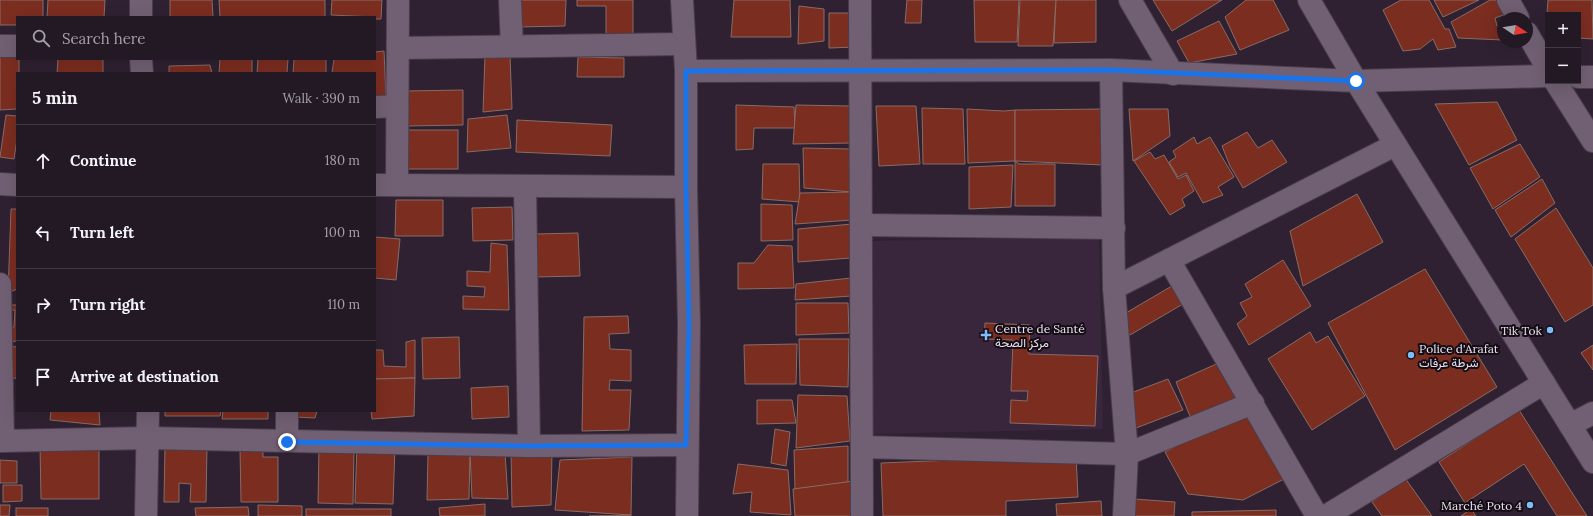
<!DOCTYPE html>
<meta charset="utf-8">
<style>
body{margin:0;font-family:Lora,Vazirmatn,serif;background:#2f2632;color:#f1f3f6}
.controls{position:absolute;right:12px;top:12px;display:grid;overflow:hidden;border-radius:0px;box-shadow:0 4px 16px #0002}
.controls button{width:36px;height:36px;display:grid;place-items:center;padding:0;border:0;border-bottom:1px solid #403842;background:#231925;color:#f1f3f6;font:20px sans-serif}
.compass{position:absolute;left:1497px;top:12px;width:36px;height:36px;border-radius:50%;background:#231925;box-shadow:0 4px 16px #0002;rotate:102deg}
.stop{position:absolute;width:12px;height:12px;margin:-9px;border:3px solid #1a73e8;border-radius:50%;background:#fff}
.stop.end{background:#1a73e8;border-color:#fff;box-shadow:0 1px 4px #0008}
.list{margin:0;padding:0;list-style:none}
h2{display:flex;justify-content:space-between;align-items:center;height:52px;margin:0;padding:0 16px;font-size:17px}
h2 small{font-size:13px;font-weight:400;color:#a3a0a7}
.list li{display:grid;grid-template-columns:26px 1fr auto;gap:12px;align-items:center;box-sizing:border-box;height:72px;padding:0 16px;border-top:1px solid #403842}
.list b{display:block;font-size:15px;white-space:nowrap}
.list em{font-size:13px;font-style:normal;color:#a3a0a7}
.icon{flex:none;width:22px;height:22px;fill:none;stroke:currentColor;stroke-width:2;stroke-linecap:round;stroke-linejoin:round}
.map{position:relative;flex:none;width:1593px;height:516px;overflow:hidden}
.search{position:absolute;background:#231925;box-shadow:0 4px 16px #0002;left:16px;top:16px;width:360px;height:44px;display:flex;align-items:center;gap:10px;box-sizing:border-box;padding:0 14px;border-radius:0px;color:#a3a0a7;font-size:15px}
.panel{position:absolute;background:#231925;box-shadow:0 4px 16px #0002;left:16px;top:72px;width:360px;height:340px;border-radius:0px}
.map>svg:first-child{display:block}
.built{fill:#39263c}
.building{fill:#7b2d20;stroke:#876c66}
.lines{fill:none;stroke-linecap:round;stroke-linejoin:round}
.minor-casing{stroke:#4a3e4c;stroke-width:24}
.tertiary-casing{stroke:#4a3e4c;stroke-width:24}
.minor{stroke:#716073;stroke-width:22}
.tertiary{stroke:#716073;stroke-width:22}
.route{stroke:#1a73e8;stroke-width:5}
.poi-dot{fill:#7fbdfa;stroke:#140d15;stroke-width:1.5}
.labels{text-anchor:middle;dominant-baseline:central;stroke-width:4;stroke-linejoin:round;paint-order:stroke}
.poi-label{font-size:12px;fill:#eae1ec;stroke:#140d15;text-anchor:start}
</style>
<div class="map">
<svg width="1593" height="516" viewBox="0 0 1593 516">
<rect width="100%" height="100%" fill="#2f2131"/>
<!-- built -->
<path class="built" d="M1099 237 1103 429 873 434 870 241Z"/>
<!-- building -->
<g class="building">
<path d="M0 0H43V17H17V25H0Z"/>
<path d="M48 0H105L104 17H47Z"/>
<path d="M170 0H212L213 17H170Z"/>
<path d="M219 0H325V17H220Z"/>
<path d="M332 0H382L381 19H375V17L331 15Z"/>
<path d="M519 0H566L565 26 518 27Z"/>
<path d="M577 0H633V35L606 34V6H577Z"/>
<path d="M734 0H790L791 37H731Z"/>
<path d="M907 0H922L921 23H905Z"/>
<path d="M974 0H1019L1017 42H975Z"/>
<path d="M1020 0H1056L1053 46H1018Z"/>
<path d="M1056 0H1096V42L1054 43Z"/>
<path d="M1153 0H1222L1172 31Z"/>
<path d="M1246 0H1273L1289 30 1240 50 1225 17Z"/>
<path d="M1401 0H1429L1445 29H1449L1456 47 1438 50 1433 39 1420 49 1403 51 1383 10Z"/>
<path d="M1434 0H1479L1443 17Z"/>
<path d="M1490 0H1500L1506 14 1495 18 1497 26 1503 25V40L1458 38 1451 22Z"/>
<path d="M1548 0H1592L1593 39 1578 38V15L1547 13Z"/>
<path d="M799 6 824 9V41L798 44Z"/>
<path d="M829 13H856L857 47 829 48Z"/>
<path d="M1219 21 1237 54 1189 63 1177 41Z"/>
<path d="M384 51 386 96H375V73H332L334 59H375V52Z"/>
<path d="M485 54 510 56 512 109 483 112Z"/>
<path d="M0 56H17V59H19V73H17V109L0 110Z"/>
<path d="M578 57 624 58V77H577Z"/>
<path d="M58 59H103V73H57Z"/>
<path d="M220 59H252V73H219Z"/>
<path d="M258 59H288L287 73H257Z"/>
<path d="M294 59H326V73H293Z"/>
<path d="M210 65 212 73H169V66Z"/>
<path d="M463 90V125L407 126 406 91Z"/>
<path d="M1497 102 1517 140 1469 165 1435 104Z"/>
<path d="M736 105 794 107 795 128H754L753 149 736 150Z"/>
<path d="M796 105 851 106 853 143 793 144Z"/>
<path d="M876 106H916L920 164 879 166Z"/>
<path d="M922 108 963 109 965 164H923Z"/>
<path d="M967 109 1004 111 1015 110V161L968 163Z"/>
<path d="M1105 109 1103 165 1015 161V110Z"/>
<path d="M1129 109H1168L1170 136 1133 161Z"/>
<path d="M6 115 17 116V139L14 159 0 157Z"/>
<path d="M507 115 511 148 467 152 468 119Z"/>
<path d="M517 120 612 125 610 156 516 152Z"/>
<rect x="406" y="130" width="52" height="39"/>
<path d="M1247 132 1258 148 1272 140 1287 162 1243 188 1230 166 1222 146Z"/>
<path d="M1194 137 1197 144 1210 137 1234 177 1218 187 1223 195 1203 203 1186 173 1178 177 1169 162 1176 157 1173 151Z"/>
<path d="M1520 144 1540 177 1493 209 1470 168Z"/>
<path d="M803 148 852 149V192L804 188Z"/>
<path d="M1150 152 1155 159 1164 155 1178 179 1186 175 1194 191 1182 199 1185 206 1170 215 1134 161Z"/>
<path d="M1015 161 1019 164H1055V206H1015Z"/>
<path d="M763 164H799L800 202 762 199Z"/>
<path d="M1013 165 1011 207 969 209V167Z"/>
<path d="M1542 179 1555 203 1511 237 1495 210Z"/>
<path d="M852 192V220L795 224 800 193Z"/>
<path d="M1357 194 1383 242 1303 286 1290 231Z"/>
<path d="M396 200H443V236H395Z"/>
<path d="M761 204 792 205 793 240 761 241Z"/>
<path d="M512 207 513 240 473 241 472 208Z"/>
<path d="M1556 208 1593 268V305L1565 322 1515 239Z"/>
<path d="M11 209H17V289L8 293Z"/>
<path d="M852 224 851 258 798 262V229Z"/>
<path d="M578 233 580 276 534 277 535 234Z"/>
<path d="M375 237 400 239 396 280 375 278Z"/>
<path d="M491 243 507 245 509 310 463 309V296L484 297 485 287 467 286V271L490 272Z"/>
<path d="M768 245 792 246 794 288 738 289V263H754Z"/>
<path d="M1283 260 1311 306 1249 345 1237 324 1247 316 1240 303 1252 297 1245 284Z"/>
<path d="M1425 269 1497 387 1395 450 1328 323Z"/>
<path d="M851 278V296L795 300 796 284Z"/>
<path d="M1177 283 1188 301 1130 335 1119 317Z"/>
<path d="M796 303H848L849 333 796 335Z"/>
<path d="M8 305H17V341L7 342 8 328 14 327 15 310H7Z"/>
<path d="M628 316 629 333 609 334 610 349 631 350V381L610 380 609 390H631L629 430 582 431 584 317Z"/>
<path d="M985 323 1030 325 1029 354 1098 356 1095 426 1010 423 1011 400 1027 401 1028 391H1011L1013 340 984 339Z"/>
<path d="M1310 332 1316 343 1328 336 1365 396 1312 430 1268 359Z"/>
<path d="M459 337 460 378 423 379 422 338Z"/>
<path d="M799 339H849L848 387 800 385Z"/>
<path d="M415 340V378L375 379V350H383L384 366 406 367V342Z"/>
<path d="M797 344 796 384H745L744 345Z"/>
<path d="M1593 345V370L1581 353Z"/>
<path d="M6 346 17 347V378L6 379Z"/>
<path d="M1223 361 1245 399 1192 421 1176 382Z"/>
<path d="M415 378 414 416 372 419 371 411H375V379Z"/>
<path d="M1168 379 1183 410 1131 430V393Z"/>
<path d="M508 386 509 417 472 419 471 388Z"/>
<path d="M798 395 847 396 850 441 796 448Z"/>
<path d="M757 400H792L796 423 757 424Z"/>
<path d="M1249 408 1286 478 1243 500 1188 494 1165 452Z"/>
<path d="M1519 410 1587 516H1557L1524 464 1465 503 1439 462Z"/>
<path d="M51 411H99L100 425 50 420Z"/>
<path d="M165 411H221L220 416H165Z"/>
<path d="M223 411H268V419H222Z"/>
<path d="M295 411H317L315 418 295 417Z"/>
<path d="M775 429 790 432 786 466 771 463Z"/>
<path d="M99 444V499H41L40 445Z"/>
<path d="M165 445 207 446 206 502H190L191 484 179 483V502H164Z"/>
<path d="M357 445 395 447 393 504 355 503Z"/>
<path d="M848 446V482L795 490 794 450Z"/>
<path d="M319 447 354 448 353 504 318 503Z"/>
<path d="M263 448V457H278V502H241L240 449Z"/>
<path d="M511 450 552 451 551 505 512 507Z"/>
<path d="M470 452 469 499 427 500 428 454Z"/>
<path d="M470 452H505L508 499 472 498Z"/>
<path d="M1076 455 1078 497 1006 501V516H883L881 463Z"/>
<path d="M632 457 631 515 555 510 560 460Z"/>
<path d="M0 460 17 461V483H0Z"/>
<path d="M738 464 788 470 791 515 750 512 752 492 733 494Z"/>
<path d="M1405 478 1432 516H1382L1372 502Z"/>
<path d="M854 481 851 516H795L793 489Z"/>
<path d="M3 485H22V501L3 502Z"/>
<path d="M1134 499 1175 502 1174 516H1133Z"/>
<path d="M1101 501 1102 516H1057L1056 504Z"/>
<path d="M485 504V516H440L439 508Z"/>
<path d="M0 505H10L9 516H0Z"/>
<path d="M258 505 302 506V516H258Z"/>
<path d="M248 507 249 516H196L195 508Z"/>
<rect x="16" y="508" width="32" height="8"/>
<rect x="306" y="509" width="85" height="7"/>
<path d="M1471 509 1476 516H1461Z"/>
<path d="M1276 510V516H1192V512Z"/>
<path d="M631 515V516H589Z"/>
</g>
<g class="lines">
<!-- minor casing -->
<g class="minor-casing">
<g id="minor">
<path d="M141 0V17"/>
<path d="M510 0 512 46"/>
<path d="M682 0 686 71V187L689 324 687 516"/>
<path d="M860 0 862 516"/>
<path d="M1130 0 1173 74"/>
<path d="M1508 0 1518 18"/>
<path d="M1527 33 1548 69"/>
<path d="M0 46H17"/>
<path d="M398 48 683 44"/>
<path d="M141 59 142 73"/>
<path d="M1111 70 1114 288 1127 454 1124 516"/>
<path d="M686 71 1111 70 1356 81 1548 76"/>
<path d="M1578 77H1593"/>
<path d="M1555 81 1593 141"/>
<path d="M375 107 397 106"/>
<path d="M0 184 17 185"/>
<path d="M375 185 686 187"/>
<path d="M397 185 398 0"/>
<path d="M525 186 529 446"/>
<path d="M861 225 1114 228"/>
<path d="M1169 260 1317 516"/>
<path d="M0 284 3 441"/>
<path d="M1114 288 1395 145"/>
<path d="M287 411V441"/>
<path d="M1570 425 1593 413"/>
<path d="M0 441 148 438 529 446 686 445"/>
<path d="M862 447 1127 454 1253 403"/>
<path d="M146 516 148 411"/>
<path d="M1326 516 1544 383"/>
</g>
</g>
<!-- tertiary casing -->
<g class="tertiary-casing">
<path id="tertiary" d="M1309 0 1356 81 1593 462"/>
</g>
<!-- minor -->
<use href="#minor" class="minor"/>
<!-- tertiary -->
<use href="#tertiary" class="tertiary"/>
</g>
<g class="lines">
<!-- route -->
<path class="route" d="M287 442 529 446 686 445 689 324 686 187V71L1111 70 1356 81"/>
</g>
<!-- markers -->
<g class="poi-dot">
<circle cx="1550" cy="330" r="4"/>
<path d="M984 329h4v4h4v4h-4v4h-4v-4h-4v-4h4z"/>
<circle cx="1411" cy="355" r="4"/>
<circle cx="1530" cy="505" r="4"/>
</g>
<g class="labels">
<!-- poi labels -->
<g class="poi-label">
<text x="995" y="328">Centre de Santé<tspan x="995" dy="14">مركز الصحة</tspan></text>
<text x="1542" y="330" text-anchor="end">Tik Tok</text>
<text x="1419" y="348">Police d'Arafat<tspan x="1419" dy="14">شرطة عرفات</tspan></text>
<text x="1522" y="505" text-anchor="end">Marché Poto 4</text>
</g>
</g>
</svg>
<div class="controls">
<button>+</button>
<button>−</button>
</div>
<svg class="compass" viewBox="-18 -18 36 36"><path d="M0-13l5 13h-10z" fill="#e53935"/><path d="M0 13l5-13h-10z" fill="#a3a0a7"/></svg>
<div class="stop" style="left:1356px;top:81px"></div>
<div class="stop end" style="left:287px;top:442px"></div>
<div class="search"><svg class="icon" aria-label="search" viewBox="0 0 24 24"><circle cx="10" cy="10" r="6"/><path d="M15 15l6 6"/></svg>Search here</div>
<section class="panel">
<h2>5 min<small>Walk · 390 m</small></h2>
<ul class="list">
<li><svg class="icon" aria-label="ahead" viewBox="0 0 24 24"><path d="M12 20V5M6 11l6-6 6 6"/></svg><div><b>Continue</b></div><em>180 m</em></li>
<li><svg class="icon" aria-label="left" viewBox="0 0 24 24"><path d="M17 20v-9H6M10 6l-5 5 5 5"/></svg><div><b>Turn left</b></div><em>100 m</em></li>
<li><svg class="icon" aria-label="right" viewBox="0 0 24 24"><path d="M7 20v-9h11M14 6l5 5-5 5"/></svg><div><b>Turn right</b></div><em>110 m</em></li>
<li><svg class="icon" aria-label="arrive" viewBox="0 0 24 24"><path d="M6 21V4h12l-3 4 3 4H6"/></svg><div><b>Arrive at destination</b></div></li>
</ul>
</section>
</div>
